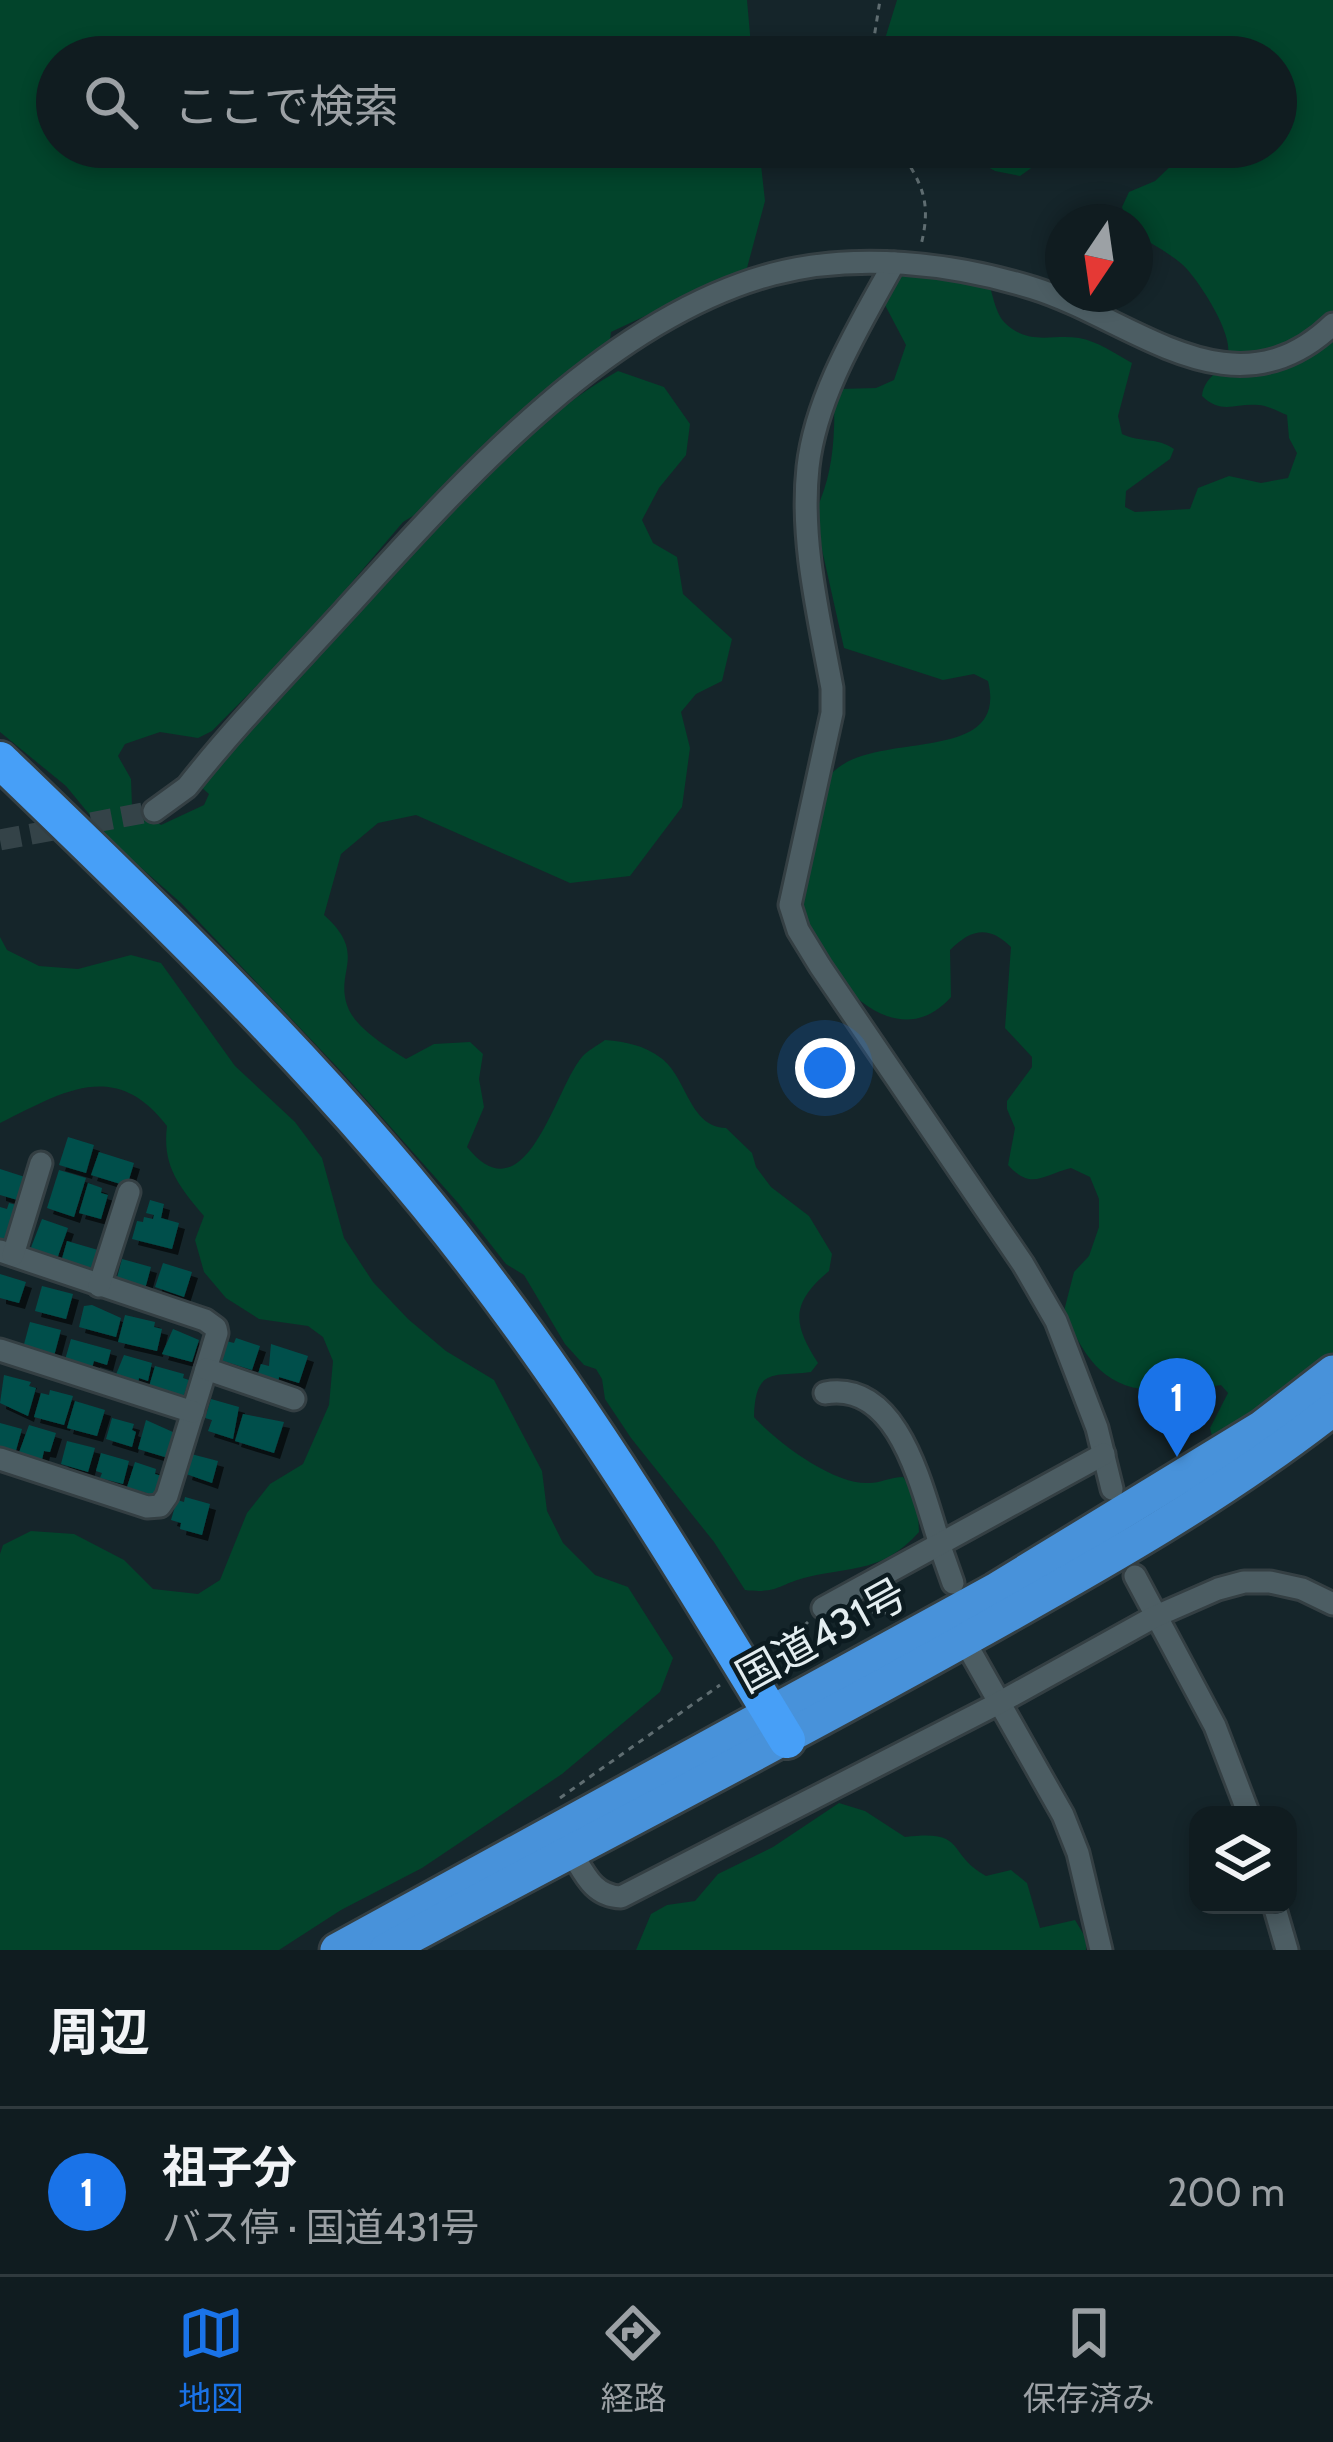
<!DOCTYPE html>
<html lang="ja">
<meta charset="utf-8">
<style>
body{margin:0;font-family:Cabin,"Noto Sans JP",sans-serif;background:#1e292d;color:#f1f3f6}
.controls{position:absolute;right:36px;bottom:36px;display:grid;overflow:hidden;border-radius:24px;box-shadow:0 6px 18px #0003}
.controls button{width:108px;height:108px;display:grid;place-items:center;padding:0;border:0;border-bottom:3px solid #303a3e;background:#101c20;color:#f1f3f6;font:60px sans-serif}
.compass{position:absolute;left:1045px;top:204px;width:108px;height:108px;border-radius:50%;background:#101c20;box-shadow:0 6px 18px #0003;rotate:193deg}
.you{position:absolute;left:825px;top:1068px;width:42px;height:42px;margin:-30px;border:9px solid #fff;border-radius:50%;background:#1a73e8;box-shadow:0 0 0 18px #1a73e833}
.badge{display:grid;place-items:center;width:78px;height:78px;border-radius:50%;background:#1a73e8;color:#fff;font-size:39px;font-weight:700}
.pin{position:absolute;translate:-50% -99px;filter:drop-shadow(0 3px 6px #0008)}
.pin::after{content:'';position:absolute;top:63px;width:42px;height:36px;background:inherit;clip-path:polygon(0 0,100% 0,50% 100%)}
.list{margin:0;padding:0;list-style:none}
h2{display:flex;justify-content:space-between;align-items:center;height:156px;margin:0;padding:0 48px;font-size:51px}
h2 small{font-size:39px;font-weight:400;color:#9ca1a5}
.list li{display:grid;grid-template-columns:78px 1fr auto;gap:36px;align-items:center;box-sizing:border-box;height:168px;padding:0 48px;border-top:3px solid #303a3e}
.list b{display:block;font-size:45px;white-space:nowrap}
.list p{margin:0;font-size:39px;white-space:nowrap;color:#9ca1a5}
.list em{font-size:39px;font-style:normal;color:#9ca1a5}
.icon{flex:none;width:66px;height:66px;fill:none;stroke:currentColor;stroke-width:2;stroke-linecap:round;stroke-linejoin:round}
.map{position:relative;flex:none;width:1333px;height:1950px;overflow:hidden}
.search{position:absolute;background:#101c20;box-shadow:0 6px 18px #0003;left:36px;right:36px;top:36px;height:132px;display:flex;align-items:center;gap:30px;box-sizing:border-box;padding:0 42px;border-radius:66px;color:#9ca1a5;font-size:45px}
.sheet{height:324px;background:#101c20}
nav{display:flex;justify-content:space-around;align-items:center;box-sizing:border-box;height:168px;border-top:3px solid #303a3e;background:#101c20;font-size:33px;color:#9ca1a5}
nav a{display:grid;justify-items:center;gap:6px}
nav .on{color:#1a73e8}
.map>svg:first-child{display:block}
.green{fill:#02442b}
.building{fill:#044f4c;filter:url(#shadow)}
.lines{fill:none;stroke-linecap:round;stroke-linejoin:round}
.minor-tunnel{stroke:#344348;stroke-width:21;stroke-dasharray:21 10;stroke-linecap:butt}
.minor-casing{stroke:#343f43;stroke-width:27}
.trunk-casing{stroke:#343f43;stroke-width:39}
.motorway-casing{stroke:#343f43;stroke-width:42}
.path{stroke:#5f6d71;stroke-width:3;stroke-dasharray:6 6;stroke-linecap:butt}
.minor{stroke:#4c5d63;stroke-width:21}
.trunk{stroke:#4892da;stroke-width:33}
.motorway{stroke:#479ff7;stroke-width:36}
.labels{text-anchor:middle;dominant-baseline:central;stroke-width:9;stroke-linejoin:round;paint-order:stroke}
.street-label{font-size:42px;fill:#e3edf0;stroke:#0c1b20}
</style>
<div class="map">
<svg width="1333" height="1950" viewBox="0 0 1333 1950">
<defs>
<filter id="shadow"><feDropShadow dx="6" dy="6" stdDeviation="0" flood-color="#0009"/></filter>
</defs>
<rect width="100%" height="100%" fill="#15252a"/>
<!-- green -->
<g class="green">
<path d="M0 0H747L752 57H57V147H759L765 201 747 268 611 332 609 347 525 408 426 508 403 522 308 634 212 731 198 738 160 732 125 744 118 756 131 779 132 806 161 825 204 805 209 794 201 787 213 764C293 678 372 590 455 507 506 456 554 407 618 371L664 387 690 424 686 455 659 488 642 520 653 543 677 557 683 594 732 639 722 681 696 694 681 712 690 748 682 807 630 876 570 883 416 815 378 823 341 854 324 915C370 956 332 972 349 1010 358 1029 388 1048 406 1059L434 1044 470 1042 483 1054 479 1079 484 1107 467 1147C526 1220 555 1088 582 1057 587 1051 598 1045 605 1040 627 1042 643 1045 661 1058 687 1077 689 1127 726 1128L752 1153 756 1167 771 1187 809 1216 832 1254 829 1271C791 1303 792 1323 818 1363L811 1372C775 1377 755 1366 754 1417 777 1442 831 1483 867 1483 878 1484 890 1477 903 1477L917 1494 919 1532C883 1572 855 1566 808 1577 778 1584 779 1594 745 1590L714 1542 631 1438 605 1399 602 1379 596 1369 584 1365 565 1344 524 1275 506 1264 459 1204 339 1069 181 903 112 842 66 786 0 732Z"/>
<path d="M897 0H1333V1353L1315 1379 1213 1440 1210 1428 1228 1393 1221 1385 1209 1387 1189 1416 1176 1421 1150 1390C1101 1387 1082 1353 1064 1311L1074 1272 1089 1256 1099 1227V1199L1090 1177 1071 1168C1042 1175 1032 1191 1008 1165L1015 1128 1007 1109V1101L1032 1067V1057L1005 1028 1011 947C989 925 971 929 950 950L951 997C898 1057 829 984 809 929 794 887 811 836 821 794 838 717 1012 778 988 681L974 674 943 680 844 648 814 514C828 487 833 458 834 428 835 413 832 402 839 389L876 388 894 380 906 345 885 305 900 274 918 261 983 270C993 287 993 311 1005 323 1029 346 1051 334 1079 338 1097 341 1116 354 1132 363L1118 416 1122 434C1141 443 1157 437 1174 449L1170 459 1126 491 1125 507 1135 512 1190 509 1198 488 1229 476 1261 483 1288 478 1297 453 1289 438 1287 415C1279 412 1267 405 1258 405 1235 403 1222 415 1202 396 1204 377 1220 373 1227 357 1236 337 1198 279 1183 265 1169 253 1151 243 1135 234V222H1127L1122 207 1129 192 1155 181 1176 161 1169 147H1276V57H884V42Z"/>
<path d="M952 147H1061L1020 176 995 171Z"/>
<path d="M0 937 7 950 39 966 78 969 131 955 161 963 235 1066 295 1122 322 1158 344 1238 373 1282 408 1319 446 1351 494 1380 542 1471 547 1511 563 1543 595 1575 628 1587 673 1658 660 1692 562 1774 422 1868 341 1910 279 1950H0V1554L3 1545 31 1531 74 1534 124 1560 153 1589 198 1594 220 1580 247 1513 270 1484 303 1464 329 1405 333 1361 323 1337 308 1326 259 1319 226 1298 204 1272 195 1240 204 1216C179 1186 162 1166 167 1126 115 1058 63 1092 0 1123Z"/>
<path d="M839 1803 865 1811 905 1837C968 1829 945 1853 986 1876L1011 1870 1027 1883 1040 1928 1075 1920 1087 1940 1086 1950H636L651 1914 667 1905 695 1901 718 1874 773 1847Z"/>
</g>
<!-- building -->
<g class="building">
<path d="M68 1137 94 1145 86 1173 59 1165Z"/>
<path d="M99 1152 134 1163 127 1186 91 1175Z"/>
<path d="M0 1169 28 1178 21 1201 0 1195Z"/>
<path d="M59 1170 86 1178 74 1217 47 1208Z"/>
<path d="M88 1183 102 1188 101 1193 108 1195 101 1219 79 1213Z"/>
<path d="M150 1200 164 1204 161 1218 179 1223 172 1249 132 1239 137 1221 143 1222 144 1217 153 1219 154 1215 146 1213Z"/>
<path d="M9 1203 20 1206 12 1235 7 1234 6 1240 0 1238V1207L7 1209Z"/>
<path d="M42 1219 68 1228 57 1259 30 1250Z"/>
<path d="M67 1241 98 1250 92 1271 61 1262Z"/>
<path d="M122 1259 151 1267 145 1289 116 1281Z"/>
<path d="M163 1263 192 1272 184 1297 155 1287Z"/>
<path d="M0 1274 26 1282 19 1303 0 1298Z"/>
<path d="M42 1286 73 1294 66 1319 35 1311Z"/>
<path d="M92 1305 121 1318 116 1337 79 1327 84 1306Z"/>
<path d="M125 1315 155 1322 154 1327 162 1329 157 1351 118 1342Z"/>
<path d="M30 1322 61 1330 54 1356 23 1348Z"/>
<path d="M173 1329 199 1340 192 1362 162 1354Z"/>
<path d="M236 1338 260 1346 252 1370 220 1360 226 1341 234 1343Z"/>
<path d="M71 1339 111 1350 107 1365 94 1361 92 1368 65 1360Z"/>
<path d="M271 1344 308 1356 299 1383 279 1377 278 1383 257 1377 261 1364 269 1366Z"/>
<path d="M124 1355 152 1363 148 1381 139 1378 138 1383 115 1377Z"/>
<path d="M155 1366 184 1374 183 1378 189 1380 183 1398 148 1390Z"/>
<path d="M4 1375 31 1382 29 1386 36 1388 28 1416 0 1403Z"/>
<path d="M50 1390 73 1396 64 1425 34 1417 41 1393 49 1395Z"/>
<path d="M211 1399 239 1407 233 1439 208 1431 212 1420 205 1418Z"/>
<path d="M75 1401 105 1410 97 1436 67 1428Z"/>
<path d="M243 1414 284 1422 274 1453 235 1441Z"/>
<path d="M112 1418 134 1424 132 1430 136 1432 132 1447 106 1439Z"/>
<path d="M146 1420 175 1433 168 1458 138 1449Z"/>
<path d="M0 1423 22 1429 15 1454 0 1450Z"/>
<path d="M29 1425 56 1433 50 1452 44 1451 41 1464 17 1458Z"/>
<path d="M67 1441 95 1448 88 1472 61 1464Z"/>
<path d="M101 1453 129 1461 123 1484 100 1478 102 1473 96 1471Z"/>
<path d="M191 1454 218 1461 212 1483 186 1474Z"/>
<path d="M135 1462 156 1469 155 1474 162 1476 156 1496 127 1487Z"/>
<path d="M185 1497 210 1504 202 1535 180 1529 181 1523 171 1520 177 1500 184 1502Z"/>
</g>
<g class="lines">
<!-- minor-tunnel -->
<path class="minor-tunnel" d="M0 840 154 811"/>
<!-- minor casing -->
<g class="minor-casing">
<g id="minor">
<path d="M894 263C860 325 816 395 808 467 800 540 819 617 832 688V713L790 905 798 930 820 966 1023 1264 1056 1321 1097 1428 1112 1489"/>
<path d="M154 811 187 787C236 725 291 669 344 611 458 486 604 319 773 274 856 252 952 263 1033 288 1133 319 1233 420 1333 324"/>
<path d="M0 1251 205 1320 216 1328 217 1333 167 1496 160 1506 147 1507 0 1459"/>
<path d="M13 1255 41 1163"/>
<path d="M99 1286 129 1192"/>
<path d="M0 1350 193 1412"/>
<path d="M206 1369 294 1399"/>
<path d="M825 1393C898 1380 921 1486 938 1538"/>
<path d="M941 1549 953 1583"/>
<path d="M1135 1576 1215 1726 1249 1815"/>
<path d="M823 1608 1104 1454"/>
<path d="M973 1656 1063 1815 1078 1853 1101 1950"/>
<path d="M570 1850C584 1872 592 1896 621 1897L997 1704 1154 1617 1218 1589 1244 1582H1270L1302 1589 1333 1604"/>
<path d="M1274 1905 1287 1950"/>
</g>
</g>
<!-- trunk casing -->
<g class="trunk-casing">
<g id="trunk">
<path d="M337 1950 995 1590 1262 1427 1333 1372"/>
<path d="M386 1950C584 1843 784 1742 979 1632 1102 1563 1222 1496 1333 1409"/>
</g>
</g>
<!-- motorway casing -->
<g class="motorway-casing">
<path id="motorway" d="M0 760C164 918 334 1081 473 1262 590 1414 688 1576 787 1740"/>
</g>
<!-- path -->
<g class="path">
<path d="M871 57 880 0"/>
<path d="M898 147C922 184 932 201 921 245"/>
<path d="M860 1611 898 1614"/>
<path d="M778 1649 808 1622"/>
<path d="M560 1798 720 1685"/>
</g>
<!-- minor -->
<use href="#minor" class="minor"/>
<!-- trunk -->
<use href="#trunk" class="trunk"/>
<!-- motorway -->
<use href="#motorway" class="motorway"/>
</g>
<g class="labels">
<!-- street labels -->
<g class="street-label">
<text transform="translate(821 1635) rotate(-29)">国道431号</text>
</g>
</g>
</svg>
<div class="controls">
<button><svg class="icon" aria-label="layers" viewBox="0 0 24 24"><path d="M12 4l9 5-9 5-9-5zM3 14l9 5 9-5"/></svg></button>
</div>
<svg class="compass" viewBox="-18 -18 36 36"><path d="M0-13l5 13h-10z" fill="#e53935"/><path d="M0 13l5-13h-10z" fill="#9ca1a5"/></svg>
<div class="you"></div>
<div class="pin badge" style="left:1177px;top:1457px">1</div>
<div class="search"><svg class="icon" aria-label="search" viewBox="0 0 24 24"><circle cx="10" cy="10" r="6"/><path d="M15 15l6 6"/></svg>ここで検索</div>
</div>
<section class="sheet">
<h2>周辺<small></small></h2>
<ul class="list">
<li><span class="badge">1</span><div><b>祖子分</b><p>バス停 · 国道431号</p></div><em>200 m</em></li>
</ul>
</section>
<nav>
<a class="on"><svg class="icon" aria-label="map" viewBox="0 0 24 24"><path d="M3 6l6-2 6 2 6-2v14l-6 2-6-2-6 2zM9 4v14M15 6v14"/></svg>地図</a>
<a><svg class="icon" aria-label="directions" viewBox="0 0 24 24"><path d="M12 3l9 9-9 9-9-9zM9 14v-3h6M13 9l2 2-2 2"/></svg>経路</a>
<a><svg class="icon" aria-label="saved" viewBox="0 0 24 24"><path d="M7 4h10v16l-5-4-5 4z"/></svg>保存済み</a>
</nav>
